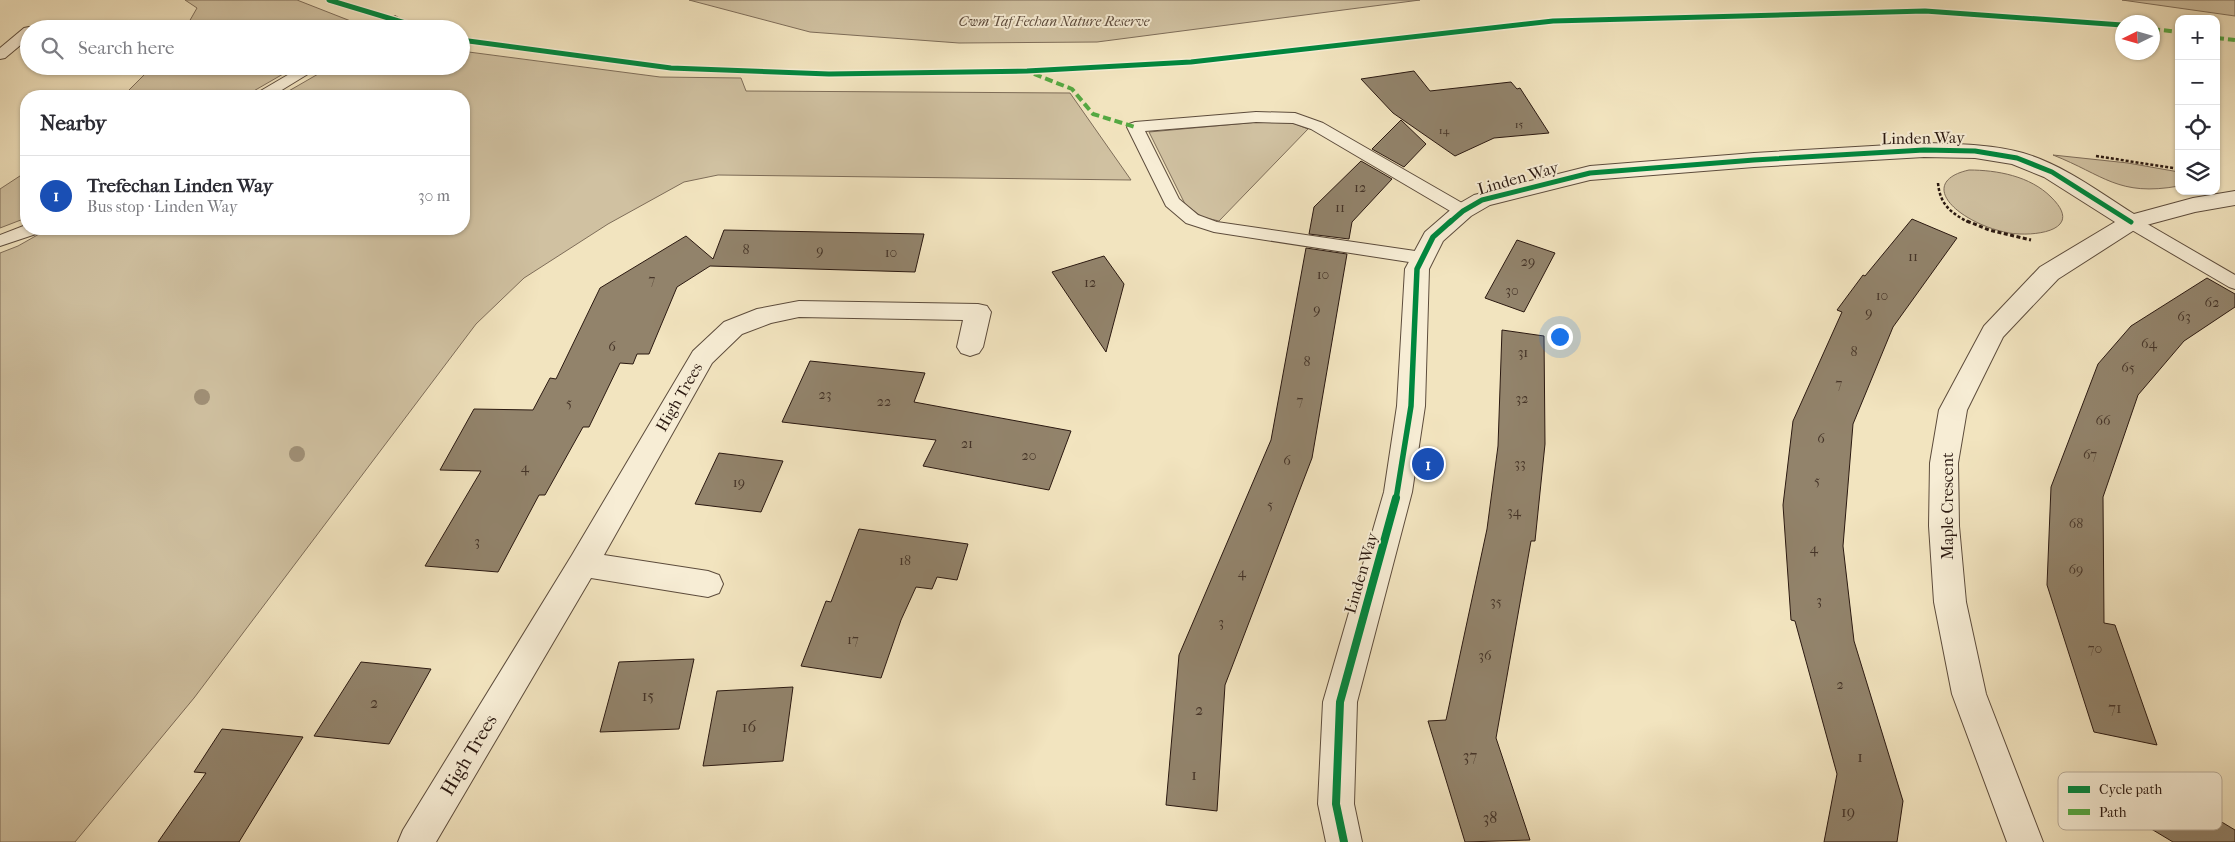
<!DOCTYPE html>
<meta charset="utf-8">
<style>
body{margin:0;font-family:"IM FELL French Canon",serif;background:#f7f7f7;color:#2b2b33}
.controls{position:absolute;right:15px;top:15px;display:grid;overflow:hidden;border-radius:10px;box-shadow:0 1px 4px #0004}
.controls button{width:45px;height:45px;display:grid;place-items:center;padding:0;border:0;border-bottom:1px solid #e1e1e2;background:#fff;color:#2b2b33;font:25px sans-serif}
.compass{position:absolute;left:2115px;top:15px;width:45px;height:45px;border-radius:50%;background:#fff;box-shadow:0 1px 4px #0004;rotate:265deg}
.you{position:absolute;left:1559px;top:336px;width:18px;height:18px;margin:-12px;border:4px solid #fff;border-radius:50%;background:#1a73e8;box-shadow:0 0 0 8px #1a73e833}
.badge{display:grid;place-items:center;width:32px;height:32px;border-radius:50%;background:#ea580c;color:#fff;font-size:16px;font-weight:700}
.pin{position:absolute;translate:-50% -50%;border:2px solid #fff;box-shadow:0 1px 5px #0006}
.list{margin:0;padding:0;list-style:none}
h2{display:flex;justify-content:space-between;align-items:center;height:65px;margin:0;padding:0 20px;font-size:21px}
h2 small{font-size:16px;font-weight:400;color:#7c7c81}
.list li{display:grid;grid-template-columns:32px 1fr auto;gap:15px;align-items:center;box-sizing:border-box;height:80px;padding:0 20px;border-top:1px solid #e1e1e2}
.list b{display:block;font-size:19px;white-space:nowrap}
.list p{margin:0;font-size:16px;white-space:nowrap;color:#7c7c81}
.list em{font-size:16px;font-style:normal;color:#7c7c81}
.icon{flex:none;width:28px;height:28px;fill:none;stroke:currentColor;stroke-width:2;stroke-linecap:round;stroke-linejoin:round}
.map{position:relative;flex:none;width:2235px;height:842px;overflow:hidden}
.search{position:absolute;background:#fff;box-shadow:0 1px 4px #0004;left:20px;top:20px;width:450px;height:55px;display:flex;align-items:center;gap:12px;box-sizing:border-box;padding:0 18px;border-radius:28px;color:#7c7c81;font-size:19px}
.panel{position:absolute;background:#fff;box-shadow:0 1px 4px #0004;left:20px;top:90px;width:450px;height:145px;border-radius:20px}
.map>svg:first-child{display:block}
.green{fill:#d0c1a1;stroke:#7e6d59}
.building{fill:#92836b;stroke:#2b1911}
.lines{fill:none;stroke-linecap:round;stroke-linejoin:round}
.service-casing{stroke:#5d4c3c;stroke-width:2}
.minor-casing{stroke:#5d4c3c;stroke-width:2}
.path-far1{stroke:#2b1911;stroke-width:2.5;stroke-dasharray:3 2;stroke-linecap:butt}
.path{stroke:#2b1911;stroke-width:3;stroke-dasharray:4 2.5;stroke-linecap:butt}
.service{fill:#f7edd5;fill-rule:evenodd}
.minor{fill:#f7edd5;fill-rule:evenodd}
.quiet{stroke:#54a942;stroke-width:4;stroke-dasharray:8 4;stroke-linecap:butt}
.cycleway-far2-casing{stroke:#f7edd5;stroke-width:8}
.cycleway-far1-casing{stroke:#f7edd5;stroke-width:9}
.cycleway-casing{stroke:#f7edd5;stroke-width:11}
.cycleway-far2{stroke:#00873e;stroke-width:5}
.cycleway-far1{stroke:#00873e;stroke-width:5.5}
.cycleway{stroke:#00873e;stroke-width:8}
.tree{fill:#a09077}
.labels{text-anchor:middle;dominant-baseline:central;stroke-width:4;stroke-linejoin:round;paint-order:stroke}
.far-number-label{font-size:11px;fill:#453428}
.far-park-label{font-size:14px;font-style:italic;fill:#5d4b3c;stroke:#f7edd5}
.number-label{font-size:14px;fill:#453428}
.street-label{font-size:16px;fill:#2b1911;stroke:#f7edd5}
.near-number-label{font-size:16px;fill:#453428}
.near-street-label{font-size:19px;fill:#2b1911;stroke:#f7edd5}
.key{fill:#f7edd5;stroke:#baad9a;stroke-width:1}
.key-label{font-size:14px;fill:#2b1911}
</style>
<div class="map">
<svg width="2235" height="842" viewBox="0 0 2235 842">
<rect width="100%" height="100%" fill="#f2e4bf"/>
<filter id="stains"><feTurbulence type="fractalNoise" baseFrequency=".004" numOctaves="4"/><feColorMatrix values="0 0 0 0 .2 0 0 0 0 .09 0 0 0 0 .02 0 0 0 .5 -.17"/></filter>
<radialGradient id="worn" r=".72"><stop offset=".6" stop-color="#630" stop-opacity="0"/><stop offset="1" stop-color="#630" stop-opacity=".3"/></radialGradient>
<!-- green -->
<g class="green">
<path d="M185 0H297L366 27 362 29H185L197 8Z"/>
<path d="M689 0H1420L1097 42 959 43 810 32Z"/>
<path d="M2122 0H2235V16Z"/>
<path d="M461 51 660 77 741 78 746 91 1070 93 1131 180 718 175 684 182 608 224 524 278 476 324 194 698 75 842H0V253L18 246 48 229H464V96H280L332 66H461Z"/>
<path d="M153 66H297L245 96H123Z"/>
<path d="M1259 122 1293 123 1308 129 1219 221 1202 217 1185 204 1149 132Z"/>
<path d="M2053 155 2128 163 2179 172V186C2118 197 2104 175 2053 155Z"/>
<path d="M1969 170C1997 170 2030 176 2051 197 2086 231 2034 237 2009 233 1994 230 1980 225 1967 217 1939 200 1933 178 1969 170Z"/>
<path d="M26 172V218L0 228V189Z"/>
</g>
<!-- building -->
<g class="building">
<path d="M1414 71 1430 91 1511 82 1517 89 1520 88 1549 133 1494 138 1455 156 1393 113 1361 79Z"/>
<path d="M1401 120 1426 144 1404 167 1372 149Z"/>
<path d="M1361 161 1392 179 1352 222 1349 239 1309 234 1314 207Z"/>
<path d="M1912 219 1957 238 1893 327 1853 424 1843 546 1854 641 1903 801 1897 842H1824L1837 774 1795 621 1791 620 1783 505 1793 421 1842 312 1837 310 1863 275 1865 276Z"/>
<path d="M724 230 924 234 915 272 710 266 677 287 649 354H637L633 364 620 363 589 427H583L545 495H539L498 572 425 566 481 471 440 470 474 409 533 410 550 378 556 379 600 288 686 236 713 259Z"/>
<path d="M1517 240 1555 253 1524 312 1485 298Z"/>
<path d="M1306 248 1347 254 1312 458 1225 685 1217 811 1166 805 1179 655 1271 440Z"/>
<path d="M1104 256 1124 284 1106 352 1052 272Z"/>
<path d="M2207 278 2235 294V307L2184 341 2138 395 2103 497 2104 623 2115 625 2157 745 2094 732 2047 585 2051 487 2098 364 2131 326Z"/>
<path d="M1502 330 1544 336 1545 444 1535 541H1531L1496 738 1530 840 1465 842 1428 721 1446 720 1487 529 1498 446Z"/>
<path d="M810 361 925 373 914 402 1071 431 1049 490 923 466 936 440 782 422Z"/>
<path d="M719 453 783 461 761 512 695 504Z"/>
<path d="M859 529 968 544 957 580 937 577 932 589 916 587 901 620 881 678 801 666 826 601 831 602Z"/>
<path d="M694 659 679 729 600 732 619 662Z"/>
<path d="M361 662 431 669 389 744 314 736Z"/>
<path d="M793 687 783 761 703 766 717 691Z"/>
<path d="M222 729 303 737 239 842H158L206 773 194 772Z"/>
<path d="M2165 788 2235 830V842H2173L2148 827Z"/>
</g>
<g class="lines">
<!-- service casing -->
<g class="service-casing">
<g id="service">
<path d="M395 16 402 20C394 30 384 29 372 29Z"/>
<path d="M29 27 35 29H29V38L5 58 0 59V48L24 28Z"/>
<path d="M303 66H321L272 96H254L257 93Z"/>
<path d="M1256 112 1295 113 1323 123 1469 207 1471 211 1469 215H1457L1311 129 1293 123 1256 122 1145 131 1179 199 1198 215 1217 222 1422 252 1428 254 1431 258 1428 262 1422 264 1214 232 1186 223 1166 206 1127 127 1129 124 1135 122Z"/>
<path d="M2131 217 2137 218 2235 275V289L2229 287 2125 226 2122 222 2125 218Z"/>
<path d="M26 225V229H42L39 233 0 246V235Z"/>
</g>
</g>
<!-- minor casing -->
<g class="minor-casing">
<g id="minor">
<path d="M1924 143C1957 144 1991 144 2023 153 2064 165 2099 192 2134 214L2193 198 2235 191V205L2195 212 2139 227 2058 279 2003 337 1967 410 1958 463 1959 526 1966 602 1986 694 2043 842H2007L1952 694 1934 602 1929 526 1930 463 1939 410 1984 326 2040 267 2115 222 2044 177 2012 164 1975 158 1924 157 1754 167 1590 180 1490 205 1471 216 1443 241 1429 269 1425 406 1412 492 1357 702 1354 804 1362 842H1326L1318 804 1323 702 1384 492 1397 406 1405 269 1425 232 1455 206 1474 195 1590 166 1754 153Z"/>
<path d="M799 301 978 304 987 306 991 312 983 347 979 353 970 356 961 353 957 347 963 320 799 317 771 323 742 334 712 363 604 555 708 571 719 575 723 584 719 593 708 597 591 578 436 842H398L403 830 572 555 693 351 724 322 757 309Z"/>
</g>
</g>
<!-- path-far1 -->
<g class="path-far1">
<path d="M2096 156 2179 169"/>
<path d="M1938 183C1940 205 1951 213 1970 223"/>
</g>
<!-- path -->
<path class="path" d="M1967 221 1989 230 2031 240"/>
<!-- service -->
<use href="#service" class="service"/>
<!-- minor -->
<use href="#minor" class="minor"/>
<!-- quiet -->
<g class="quiet">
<path d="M2152 29 2179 32"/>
<path d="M2216 38 2235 40"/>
<path d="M1034 74 1072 89 1093 114 1135 127"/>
</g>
<!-- cycleway-far2 casing -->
<g class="cycleway-far2-casing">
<g id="cycleway-far2">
<path d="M329 0 425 29"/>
<path d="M461 40 671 68 829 74 1027 71 1191 62 1553 21 1925 11 2122 25"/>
<path d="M1449 223 1463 211 1482 200 1590 173 1754 160 1924 150 1975 151 2017 158 2052 172 2131 222"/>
</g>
</g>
<!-- cycleway-far1 casing -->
<g class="cycleway-far1-casing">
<path id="cycleway-far1" d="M1396 499 1411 406 1417 269 1433 237 1451 221"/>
</g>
<!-- cycleway casing -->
<g class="cycleway-casing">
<path id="cycleway" d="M1344 842 1336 804 1340 702 1396 498"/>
</g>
<!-- cycleway-far2 -->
<use href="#cycleway-far2" class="cycleway-far2"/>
<!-- cycleway-far1 -->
<use href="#cycleway-far1" class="cycleway-far1"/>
<!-- cycleway -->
<use href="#cycleway" class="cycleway"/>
</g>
<!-- trees -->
<g class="tree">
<circle cx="202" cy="397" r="8"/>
<circle cx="297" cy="454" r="8"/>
</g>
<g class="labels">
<!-- far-number labels -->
<g class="far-number-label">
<text x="1519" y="124">15</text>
<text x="1444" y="130">14</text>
</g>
<!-- far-park labels -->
<g class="far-park-label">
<text x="1054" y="21">Cwm Taf Fechan Nature Reserve</text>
</g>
<!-- number labels -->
<g class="number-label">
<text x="1360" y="187">12</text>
<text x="1340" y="207">11</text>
<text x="746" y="249">8</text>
<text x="820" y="250">9</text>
<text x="891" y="252">10</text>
<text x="1913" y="256">11</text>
<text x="1528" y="261">29</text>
<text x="1323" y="274">10</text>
<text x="652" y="279">7</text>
<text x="1090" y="282">12</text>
<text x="1512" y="290">30</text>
<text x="1882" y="295">10</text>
<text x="2212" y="302">62</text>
<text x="1317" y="309">9</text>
<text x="1869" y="312">9</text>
<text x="2184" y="316">63</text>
<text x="2149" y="343">64</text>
<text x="612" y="346">6</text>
<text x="1854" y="351">8</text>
<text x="1523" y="352">31</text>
<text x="1307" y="361">8</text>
<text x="2128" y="367">65</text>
<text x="1839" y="383">7</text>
<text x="825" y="394">23</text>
<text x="1522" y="398">32</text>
<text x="1300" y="400">7</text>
<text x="884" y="401">22</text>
<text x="569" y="402">5</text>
<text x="2103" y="420">66</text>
<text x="1821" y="438">6</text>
<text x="967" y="443">21</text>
<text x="2090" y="454">67</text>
<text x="1029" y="455">20</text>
<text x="1287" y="460">6</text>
<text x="1520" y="463">33</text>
<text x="525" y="467">4</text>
<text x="1817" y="480">5</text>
<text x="739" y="482">19</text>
<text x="1270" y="504">5</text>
<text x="1514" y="511">34</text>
<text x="2076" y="523">68</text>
<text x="477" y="541">3</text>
<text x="1814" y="548">4</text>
<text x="905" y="560">18</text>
<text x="2076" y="569">69</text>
<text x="1242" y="572">4</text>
<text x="1819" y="600">3</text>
<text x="1496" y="601">35</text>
<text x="1221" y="622">3</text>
<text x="853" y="639">17</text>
<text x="2095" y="648">70</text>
<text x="1485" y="655">36</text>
<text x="1840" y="684">2</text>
</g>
<!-- street labels -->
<g class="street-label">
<text transform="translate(1923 138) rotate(-1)">Linden Way</text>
<text transform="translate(1518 178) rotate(-16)">Linden Way</text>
<text transform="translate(679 397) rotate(-60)">High Trees</text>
<text transform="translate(1947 506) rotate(-90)">Maple Crescent</text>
<text transform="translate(1361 573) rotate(-74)">Linden Way</text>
</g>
<!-- near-number labels -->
<g class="near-number-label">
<text x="648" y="695">15</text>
<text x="374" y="702">2</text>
<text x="2115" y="707">71</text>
<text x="1199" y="709">2</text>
<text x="749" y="726">16</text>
<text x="1470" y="755">37</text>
<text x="1860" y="756">1</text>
<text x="1194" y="774">1</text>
<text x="1848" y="811">19</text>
<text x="1490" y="817">38</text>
</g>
<!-- near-street labels -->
<g class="near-street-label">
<text transform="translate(469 755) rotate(-59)">High Trees</text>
</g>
</g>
<!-- legend -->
<rect x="2058" y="772" width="164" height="58" rx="8" class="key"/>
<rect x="2068" y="786" width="22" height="7" fill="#00873e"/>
<rect x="2068" y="809" width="22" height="6" fill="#54a942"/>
<g class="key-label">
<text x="2099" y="794">Cycle path</text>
<text x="2099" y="817">Path</text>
</g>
<rect width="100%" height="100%" filter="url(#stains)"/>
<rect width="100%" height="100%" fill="url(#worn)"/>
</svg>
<div class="controls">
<button>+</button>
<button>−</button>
<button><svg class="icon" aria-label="locate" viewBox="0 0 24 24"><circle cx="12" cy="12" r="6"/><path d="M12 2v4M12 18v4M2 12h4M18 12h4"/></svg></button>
<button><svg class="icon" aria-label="layers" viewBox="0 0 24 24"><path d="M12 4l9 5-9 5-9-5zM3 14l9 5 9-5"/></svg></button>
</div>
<svg class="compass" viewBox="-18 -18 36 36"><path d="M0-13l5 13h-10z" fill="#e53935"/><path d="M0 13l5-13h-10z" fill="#7c7c81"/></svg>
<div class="you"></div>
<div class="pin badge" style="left:1428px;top:464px;background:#1a4fb4">1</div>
<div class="search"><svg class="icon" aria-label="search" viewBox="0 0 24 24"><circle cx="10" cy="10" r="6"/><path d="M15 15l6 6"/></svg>Search here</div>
<section class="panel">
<h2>Nearby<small></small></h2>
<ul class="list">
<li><span class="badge" style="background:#1a4fb4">1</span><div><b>Trefechan Linden Way</b><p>Bus stop · Linden Way</p></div><em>30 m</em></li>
</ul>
</section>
</div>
